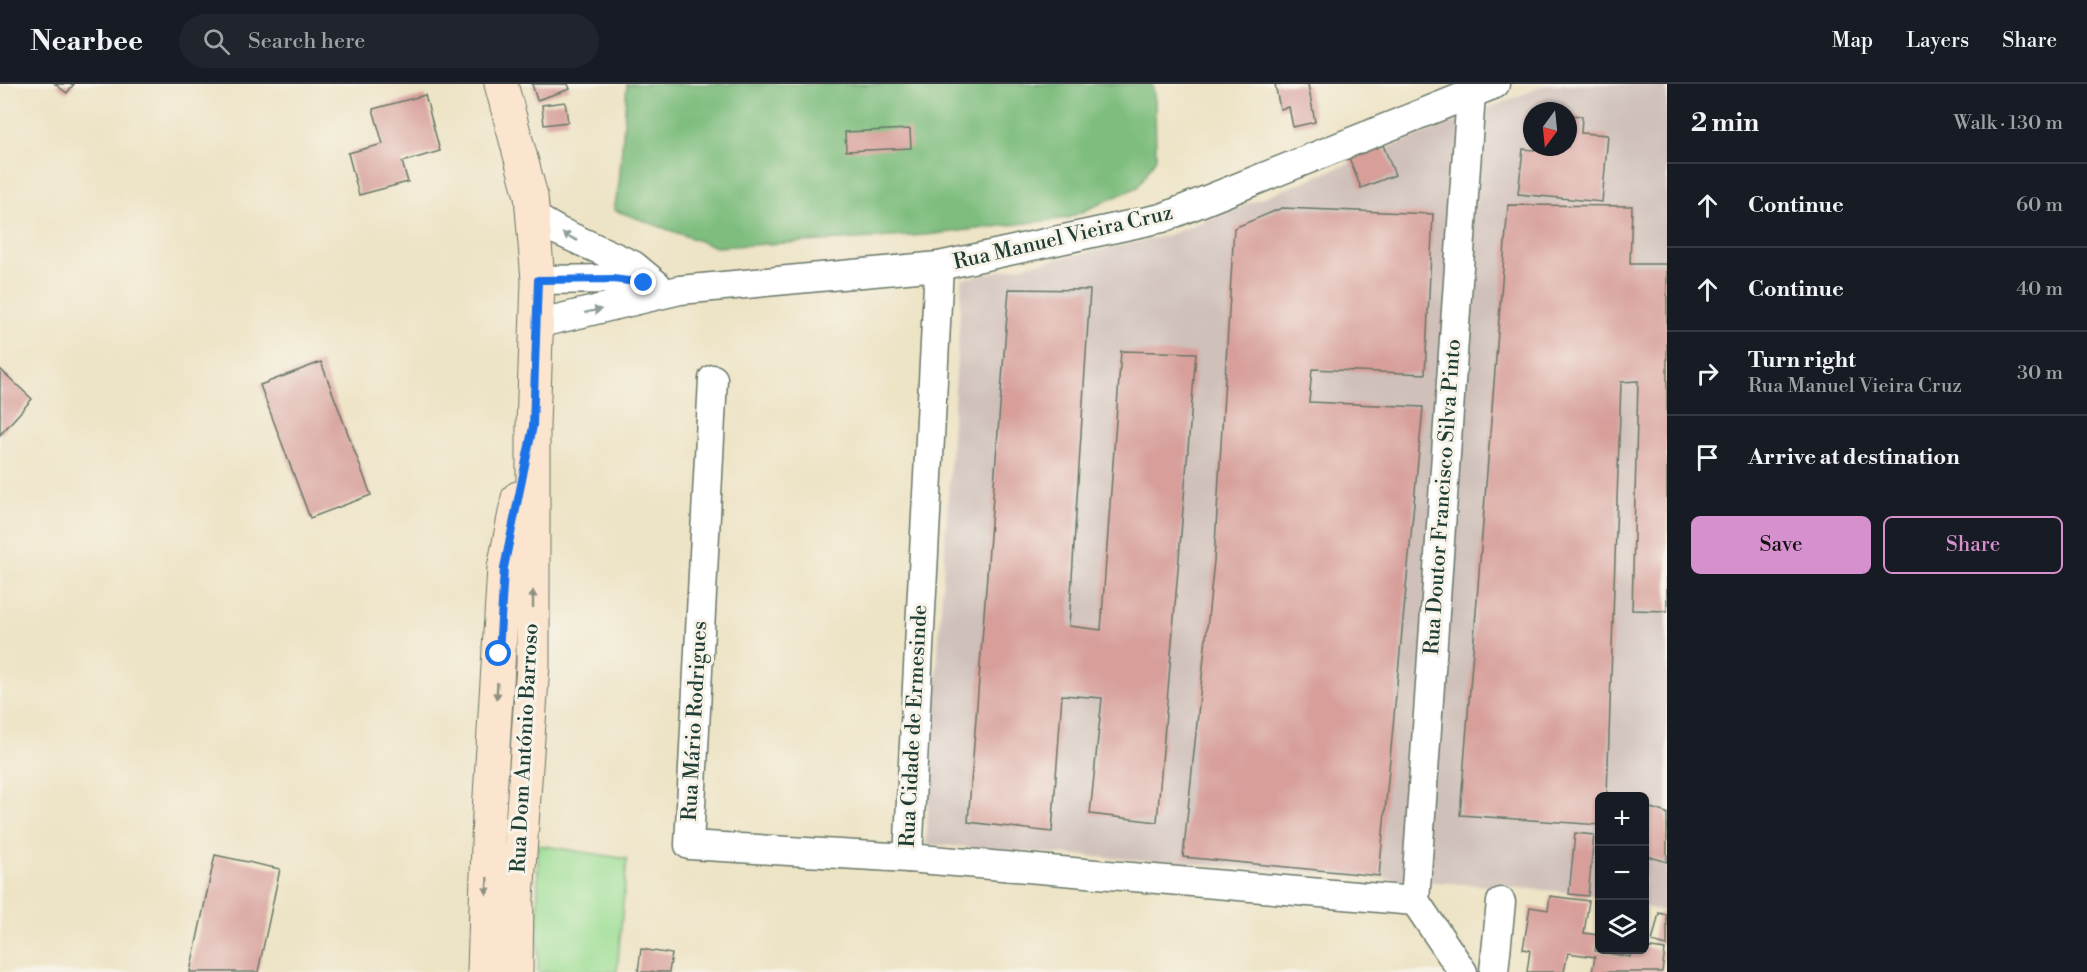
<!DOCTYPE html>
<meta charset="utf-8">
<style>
body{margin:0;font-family:"Libre Bodoni",serif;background:#20242c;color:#f1f3f6}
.controls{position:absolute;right:18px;bottom:18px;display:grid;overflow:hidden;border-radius:9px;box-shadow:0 2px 4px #0004}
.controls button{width:54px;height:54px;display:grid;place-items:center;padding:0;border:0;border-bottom:2px solid #363941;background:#171b24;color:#f1f3f6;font:30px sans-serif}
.compass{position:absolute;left:1523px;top:18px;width:54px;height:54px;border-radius:50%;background:#171b24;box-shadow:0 2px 4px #0004;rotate:195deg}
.stop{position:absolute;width:18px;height:18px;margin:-14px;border:4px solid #1a73e8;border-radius:50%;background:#fff}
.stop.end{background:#1a73e8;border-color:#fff;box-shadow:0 2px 6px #0008}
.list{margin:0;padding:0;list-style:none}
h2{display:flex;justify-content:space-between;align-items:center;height:78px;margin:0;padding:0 24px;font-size:26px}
h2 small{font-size:20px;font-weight:400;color:#9ea1a6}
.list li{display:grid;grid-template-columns:39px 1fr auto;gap:18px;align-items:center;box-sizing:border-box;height:84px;padding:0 24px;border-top:2px solid #363941}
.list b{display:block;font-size:22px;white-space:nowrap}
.list p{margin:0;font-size:20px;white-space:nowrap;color:#9ea1a6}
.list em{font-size:20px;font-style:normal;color:#9ea1a6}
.actions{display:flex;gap:12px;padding:18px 24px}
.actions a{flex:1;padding:14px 0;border:2px solid #d690ce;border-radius:9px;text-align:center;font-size:21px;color:#d690ce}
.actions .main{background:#d690ce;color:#111}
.icon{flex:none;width:33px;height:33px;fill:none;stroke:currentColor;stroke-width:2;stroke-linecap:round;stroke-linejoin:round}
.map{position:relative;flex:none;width:1667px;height:888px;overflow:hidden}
header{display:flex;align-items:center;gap:36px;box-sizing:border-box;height:84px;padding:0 30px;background:#171b24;border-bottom:2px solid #363941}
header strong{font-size:28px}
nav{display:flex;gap:33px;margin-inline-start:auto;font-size:21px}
.search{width:420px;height:54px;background:#20242c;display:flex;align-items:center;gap:15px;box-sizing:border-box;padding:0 21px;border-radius:33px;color:#9ea1a6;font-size:22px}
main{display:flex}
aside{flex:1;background:#171b24}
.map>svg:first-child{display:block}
.industrial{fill:#cfc0ba;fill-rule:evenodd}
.green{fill:#9dde95;stroke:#5e8e64;stroke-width:1.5}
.forest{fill:#7ebd7e;stroke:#4e7d59;stroke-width:1.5}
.building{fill:#d79e9a}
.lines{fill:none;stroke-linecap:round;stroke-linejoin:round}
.street-casing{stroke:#677767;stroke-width:31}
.secondary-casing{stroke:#677767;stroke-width:35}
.street{stroke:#fff;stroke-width:28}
.secondary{stroke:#fbe5cf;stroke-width:33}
.oneway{fill:#8f9e9a}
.oneway2{fill:#8d9182}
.route{stroke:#1a73e8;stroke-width:8}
.labels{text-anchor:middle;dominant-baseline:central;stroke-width:6;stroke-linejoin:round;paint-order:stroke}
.street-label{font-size:21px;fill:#1f3d34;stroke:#f7f3e8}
</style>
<header>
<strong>Nearbee</strong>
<div class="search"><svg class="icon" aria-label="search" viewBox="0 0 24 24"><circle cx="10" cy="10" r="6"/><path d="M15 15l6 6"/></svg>Search here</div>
<nav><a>Map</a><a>Layers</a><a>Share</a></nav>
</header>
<main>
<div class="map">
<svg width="1667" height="888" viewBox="0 0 1667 888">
<rect width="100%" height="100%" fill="#f7f3e8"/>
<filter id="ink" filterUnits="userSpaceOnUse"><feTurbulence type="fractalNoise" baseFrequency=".0167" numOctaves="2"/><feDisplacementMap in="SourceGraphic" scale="12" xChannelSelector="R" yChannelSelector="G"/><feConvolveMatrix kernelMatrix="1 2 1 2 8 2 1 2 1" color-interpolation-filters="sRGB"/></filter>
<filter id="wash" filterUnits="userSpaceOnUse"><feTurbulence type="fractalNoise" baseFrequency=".008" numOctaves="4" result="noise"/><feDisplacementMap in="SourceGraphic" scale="24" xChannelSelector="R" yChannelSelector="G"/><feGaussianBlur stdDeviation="1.35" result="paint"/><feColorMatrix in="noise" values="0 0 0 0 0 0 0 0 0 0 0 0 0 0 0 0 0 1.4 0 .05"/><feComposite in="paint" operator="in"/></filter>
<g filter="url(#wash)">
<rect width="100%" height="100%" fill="#ede3c5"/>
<!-- industrial -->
<path class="industrial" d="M1549 0H1667V828L1645 823 1644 712H1600L1599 813 1583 809 926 760 962 195 1166 152ZM1532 27H1568V63H1532Z"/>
<!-- green -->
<path class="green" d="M538 761 627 775 617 888H538Z"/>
<!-- forest -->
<path class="forest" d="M627 0H1152L1155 16 1156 74 1138 103 1068 134 926 151 716 163 614 126 619 100Z"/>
<g id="blocks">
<!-- building -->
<g class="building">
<path d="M55 0H74L67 9Z"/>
<path d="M532 0H568L570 5 537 16Z"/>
<path d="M1275 0H1308L1315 38 1293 43 1289 23 1280 25Z"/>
<path d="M425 11 440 67 402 78 408 98 359 111 348 69 383 60 373 25Z"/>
<path d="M565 18 568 38 544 41 542 21Z"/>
<path d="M1568 31 1582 32 1581 49 1608 51 1602 118 1518 110 1523 65 1535 66 1536 63H1568Z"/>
<path d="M910 45 911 64 846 67 845 48Z"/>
<path d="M1383 61 1395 91 1361 104 1349 74Z"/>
<path d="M1508 121 1632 122 1630 180H1667V527L1632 526 1638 297 1621 298 1607 710 1613 712H1600V741L1460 731Z"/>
<path d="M1282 124 1433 130 1425 290 1312 285 1309 318 1423 323 1379 792 1183 773 1214 477 1234 144Z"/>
<path d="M1009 205 1090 206 1069 542 1101 546 1121 267 1196 269 1157 738 1090 730 1102 614 1062 611 1052 748 968 738Z"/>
<path d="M321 278 371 411 310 434 260 301Z"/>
<path d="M0 285 32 315 0 351Z"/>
<path d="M1644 722 1667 729V778L1644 771Z"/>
<path d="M1575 749 1594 751 1588 812 1569 810Z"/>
<path d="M215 771 280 785 258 888H190Z"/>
<path d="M1550 812 1589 817 1584 849 1598 851 1595 867 1630 873 1631 866H1644V863L1665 866 1662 888H1592L1595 873 1568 869 1564 888H1527L1530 866 1523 865 1530 823 1548 826Z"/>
<path d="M1659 829 1667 831V862L1652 858Z"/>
<path d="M641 865 672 870 669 888H638Z"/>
</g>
</g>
</g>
<g filter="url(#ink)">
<use href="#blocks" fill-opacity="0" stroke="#677767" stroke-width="1.5"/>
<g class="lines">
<!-- street casing -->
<g class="street-casing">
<g id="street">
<path d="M532 132 558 147 633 181 657 201"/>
<path d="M538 196 613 195 654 201"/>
<path d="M536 240 680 206 939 182 1162 134 1495 0"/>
<path d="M713 295 689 761 908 774 1415 817"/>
<path d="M908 774 939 182"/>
<path d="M1415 817 1471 10"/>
<path d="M1415 817 1463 888"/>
<path d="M1494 888 1501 818"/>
</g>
</g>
<!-- secondary casing -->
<g class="secondary-casing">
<g id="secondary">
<path d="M501 0 531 112 538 196 533 342V581L517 813 516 888"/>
<path d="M484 888 489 728 504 484 518 414"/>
</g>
</g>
<!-- street -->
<use href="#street" class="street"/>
<!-- secondary -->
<use href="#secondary" class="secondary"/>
</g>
<!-- one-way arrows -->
<defs><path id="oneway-solid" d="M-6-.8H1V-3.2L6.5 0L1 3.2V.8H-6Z" transform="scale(1.5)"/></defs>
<g class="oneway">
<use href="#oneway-solid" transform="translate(570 153) rotate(-154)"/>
<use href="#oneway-solid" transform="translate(593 227) rotate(-12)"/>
</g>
<g class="oneway2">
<use href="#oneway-solid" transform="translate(533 515) rotate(-90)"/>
<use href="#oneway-solid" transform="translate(497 607) rotate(93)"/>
<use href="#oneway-solid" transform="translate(487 802) rotate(92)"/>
</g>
</g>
<g class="lines" filter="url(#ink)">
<!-- route -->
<path class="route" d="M499 570 504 484 533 342 538 196 613 195 644 199"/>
</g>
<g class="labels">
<!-- street labels -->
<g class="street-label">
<text transform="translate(1063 154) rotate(-13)">Rua Manuel Vieira Cruz</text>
<text transform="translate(1443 413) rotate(-86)">Rua Doutor Francisco Silva Pinto</text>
<text transform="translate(695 637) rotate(-87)">Rua Mário Rodrigues</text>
<text transform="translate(914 642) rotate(-87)">Rua Cidade de Ermesinde</text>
<text transform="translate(525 664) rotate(-87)">Rua Dom António Barroso</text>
</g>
</g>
</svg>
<div class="controls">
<button>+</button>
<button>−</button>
<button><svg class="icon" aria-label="layers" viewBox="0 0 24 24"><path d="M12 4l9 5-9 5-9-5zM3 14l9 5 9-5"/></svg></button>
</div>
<svg class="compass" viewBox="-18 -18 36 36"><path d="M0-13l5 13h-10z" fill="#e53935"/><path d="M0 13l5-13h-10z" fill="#9ea1a6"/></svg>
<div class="stop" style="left:499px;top:570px"></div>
<div class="stop end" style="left:644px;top:199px"></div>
</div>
<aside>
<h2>2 min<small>Walk · 130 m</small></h2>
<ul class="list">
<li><svg class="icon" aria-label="ahead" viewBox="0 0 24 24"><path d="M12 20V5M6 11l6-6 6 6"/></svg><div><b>Continue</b></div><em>60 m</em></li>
<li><svg class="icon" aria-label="ahead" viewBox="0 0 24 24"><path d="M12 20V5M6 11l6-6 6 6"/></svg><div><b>Continue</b></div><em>40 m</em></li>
<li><svg class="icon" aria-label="right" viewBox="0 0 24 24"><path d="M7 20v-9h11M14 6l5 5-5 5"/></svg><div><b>Turn right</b><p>Rua Manuel Vieira Cruz</p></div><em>30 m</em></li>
<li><svg class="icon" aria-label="arrive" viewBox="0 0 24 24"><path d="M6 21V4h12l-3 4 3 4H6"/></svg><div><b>Arrive at destination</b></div></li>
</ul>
<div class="actions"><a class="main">Save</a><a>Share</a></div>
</aside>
</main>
